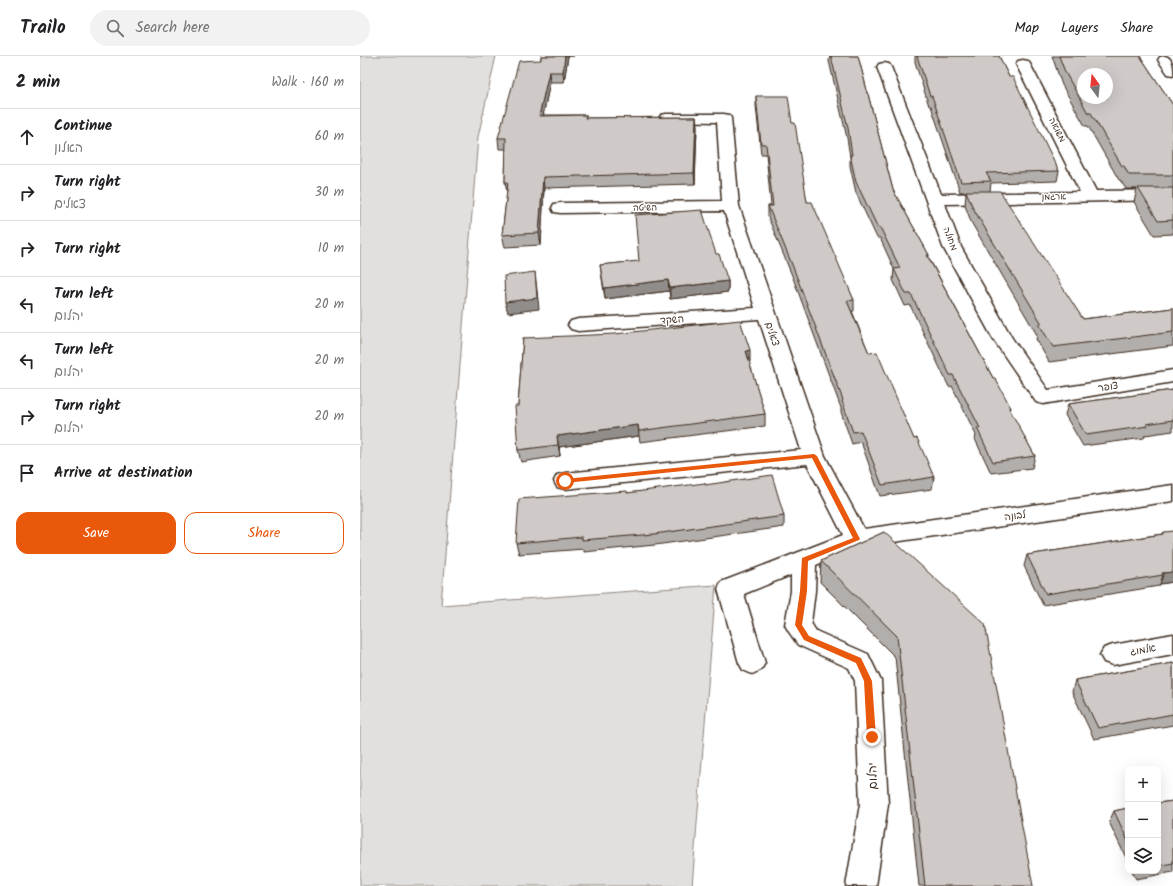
<!DOCTYPE html>
<meta charset="utf-8">
<style>
body{margin:0;font-family:Kalam,"Playpen Sans Hebrew",sans-serif;background:#f2f2f2;color:#202124}
.controls{position:absolute;right:12px;bottom:12px;display:grid;overflow:hidden;border-radius:8px;box-shadow:0 4px 16px #0002}
.controls button{width:36px;height:36px;display:grid;place-items:center;padding:0;border:0;border-bottom:1px solid #e0e0e0;background:#fff;color:#202124;font:20px sans-serif}
.compass{position:absolute;left:717px;top:12px;width:36px;height:36px;border-radius:50%;background:#fff;box-shadow:0 4px 16px #0002;rotate:345deg}
.stop{position:absolute;width:12px;height:12px;margin:-9px;border:3px solid #ea580c;border-radius:50%;background:#fff}
.stop.end{background:#ea580c;border-color:#fff;box-shadow:0 1px 4px #0008}
.list{margin:0;padding:0;list-style:none}
h2{display:flex;justify-content:space-between;align-items:center;height:52px;margin:0;padding:0 16px;font-size:17px}
h2 small{font-size:13px;font-weight:400;color:#757577}
.list li{display:grid;grid-template-columns:26px 1fr auto;gap:12px;align-items:center;box-sizing:border-box;height:56px;padding:0 16px;border-top:1px solid #e0e0e0}
.list b{display:block;font-size:15px;white-space:nowrap}
.list p{margin:0;font-size:13px;white-space:nowrap;color:#757577}
.list em{font-size:13px;font-style:normal;color:#757577}
.actions{display:flex;gap:8px;padding:12px 16px}
.actions a{flex:1;padding:9px 0;border:1px solid #ea580c;border-radius:12px;text-align:center;font-size:14px;color:#ea580c}
.actions .main{background:#ea580c;color:#fff}
.icon{flex:none;width:22px;height:22px;fill:none;stroke:currentColor;stroke-width:2;stroke-linecap:round;stroke-linejoin:round}
.map{position:relative;flex:none;width:813px;height:830px;overflow:hidden}
header{display:flex;align-items:center;gap:24px;box-sizing:border-box;height:56px;padding:0 20px;background:#fff;border-bottom:1px solid #e0e0e0}
header strong{font-size:19px}
nav{display:flex;gap:22px;margin-inline-start:auto;font-size:14px}
.search{width:280px;height:36px;background:#f2f2f2;display:flex;align-items:center;gap:10px;box-sizing:border-box;padding:0 14px;border-radius:22px;color:#757577;font-size:15px}
main{display:flex}
aside{flex:1;background:#fff}
.map>svg:first-child{display:block}
.green{fill:#e2e0de;stroke:#8e857e}
.lines{fill:none;stroke-linecap:round;stroke-linejoin:round}
.minor-casing{stroke:#3b2a1e;stroke-width:3}
.minor{fill:#fff;fill-rule:evenodd}
.wall{fill:#b2aeab;stroke:#3b2a1e}
.shaded-wall{fill:#918d8b;stroke:#3b2a1e}
.building{fill:#cfcac7;stroke:#3b2a1e;fill-rule:evenodd}
.route{fill:#ea580c}
.labels{text-anchor:middle;dominant-baseline:central;stroke-width:3;stroke-linejoin:round;paint-order:stroke}
.far-street-label{font-size:9px;fill:#3b2a1e;stroke:#fff}
.street-label{font-size:10px;fill:#3b2a1e;stroke:#fff}
.near-street-label{font-size:12px;fill:#3b2a1e;stroke:#fff}
</style>
<header>
<strong>Trailo</strong>
<div class="search"><svg class="icon" aria-label="search" viewBox="0 0 24 24"><circle cx="10" cy="10" r="6"/><path d="M15 15l6 6"/></svg>Search here</div>
<nav><a>Map</a><a>Layers</a><a>Share</a></nav>
</header>
<main>
<aside>
<h2>2 min<small>Walk · 160 m</small></h2>
<ul class="list">
<li><svg class="icon" aria-label="ahead" viewBox="0 0 24 24"><path d="M12 20V5M6 11l6-6 6 6"/></svg><div><b>Continue</b><p>האלון</p></div><em>60 m</em></li>
<li><svg class="icon" aria-label="right" viewBox="0 0 24 24"><path d="M7 20v-9h11M14 6l5 5-5 5"/></svg><div><b>Turn right</b><p>צאלים</p></div><em>30 m</em></li>
<li><svg class="icon" aria-label="right" viewBox="0 0 24 24"><path d="M7 20v-9h11M14 6l5 5-5 5"/></svg><div><b>Turn right</b></div><em>10 m</em></li>
<li><svg class="icon" aria-label="left" viewBox="0 0 24 24"><path d="M17 20v-9H6M10 6l-5 5 5 5"/></svg><div><b>Turn left</b><p>יהלום</p></div><em>20 m</em></li>
<li><svg class="icon" aria-label="left" viewBox="0 0 24 24"><path d="M17 20v-9H6M10 6l-5 5 5 5"/></svg><div><b>Turn left</b><p>יהלום</p></div><em>20 m</em></li>
<li><svg class="icon" aria-label="right" viewBox="0 0 24 24"><path d="M7 20v-9h11M14 6l5 5-5 5"/></svg><div><b>Turn right</b><p>יהלום</p></div><em>20 m</em></li>
<li><svg class="icon" aria-label="arrive" viewBox="0 0 24 24"><path d="M6 21V4h12l-3 4 3 4H6"/></svg><div><b>Arrive at destination</b></div></li>
</ul>
<div class="actions"><a class="main">Save</a><a>Share</a></div>
</aside>
<div class="map">
<svg width="813" height="830" viewBox="0 0 813 830">
<rect width="100%" height="100%" fill="#fff"/>
<filter id="ink" filterUnits="userSpaceOnUse"><feTurbulence type="fractalNoise" baseFrequency=".025" numOctaves="2"/><feDisplacementMap in="SourceGraphic" scale="8" xChannelSelector="R" yChannelSelector="G"/><feConvolveMatrix kernelMatrix="1 2 1 2 8 2 1 2 1" color-interpolation-filters="sRGB"/></filter>
<g filter="url(#ink)">
<!-- green -->
<path class="green" d="M0 0H136L118 81 81 549 356 529 332 830H0Z"/>
<g class="lines">
<!-- minor casing -->
<g class="minor-casing">
<g id="minor">
<path d="M805 0C813 2 813 11 813 19L808 18 798 4 800 1Z"/>
<path d="M663 4 668 5 670 8 736 135 813 134V144L585 148 601 191 652 282 688 334 813 314V326L683 348 676 346 633 283 583 191 517 11 519 8 524 7 529 8 531 11 581 138 720 136 656 8 658 5Z"/>
<path d="M306 58H364L369 59 371 62 379 150 465 400 504 473 813 429V445L500 491 456 509 455 535 451 567 456 575 508 598 521 625 528 748 516 830H486L500 748 495 625 489 612 438 589 429 576 425 569 431 535V519L384 538 405 607 401 614 392 618 383 614 379 607 358 533 361 526 483 479 447 408 205 433 197 431 194 425 197 419 205 417 441 394 399 263 218 275 211 273 208 269 211 265 218 263 395 252 364 155 200 157 194 156 192 152 194 148 200 147 362 145 357 66 301 65 299 62 301 59Z"/>
<path d="M813 578V598L753 609 744 606 740 599 744 592 753 589Z"/>
</g>
</g>
<!-- minor -->
<use href="#minor" class="minor"/>
</g>
<!-- wall -->
<g class="wall">
<path d="M181 0H214H208L204 26H190L183 59H226V62L336 61 337 71 335 128 184 132 181 189 145 191 142 179 147 136 145 126 146 93H139L138 82 181 4Z"/>
<path d="M470 0H498L533 134 569 199V202L633 322 651 352 650 355 675 400 672 412 631 417 615 383 616 379 592 330 589 331 550 249 545 250 533 224 534 213 520 182H517L496 137 490 110V101L487 82 469 5Z"/>
<path d="M555 0H639L649 21 699 115 697 125 631 127 630 135 723 263 813 252V290L689 306 676 283 677 279 611 166 605 149 606 136H600L571 50H569L555 6Z"/>
<path d="M692 0H780L813 49V178L794 179 774 146 777 133H766L760 124H759L728 70H725L702 29Z"/>
<path d="M396 40 432 67 447 146 494 244V255H492L509 297 574 421 572 433 520 440 501 386 492 388 481 356V352L433 222 408 161V150H411L406 98H401L396 50Z"/>
<path d="M356 198 368 225V236L310 243 309 235 245 243 240 209Z"/>
<path d="M163 282 390 306H389L405 358V370L280 386 279 380 199 391 200 400 161 406 158 394V350Z"/>
<path d="M813 334V375L785 379 784 382 723 390 705 359 708 348Z"/>
<path d="M345 429 424 460V471L295 489 224 496V493L159 498 156 487 267 437Z"/>
<path d="M524 476 673 830H559L535 601 460 526 461 505Z"/>
<path d="M803 476 813 526 800 528 799 530 683 549 664 510 667 499 802 478Z"/>
<path d="M813 607V669L734 683 712 636 715 624Z"/>
<path d="M813 745V816L776 823 772 815H798V747Z"/>
<path d="M768 752V806L749 766 754 755Z"/>
</g>
<!-- shaded-wall -->
<g class="shaded-wall">
<path d="M205 0H208L204 26 203 16Z"/>
<path d="M189 16 190 26 181 70 179 60Z"/>
<path d="M336 61 337 71 335 128 334 117Z"/>
<path d="M183 121 184 132 181 189 179 177Z"/>
<path d="M175 216 179 253 148 257 145 246Z"/>
<path d="M308 224 309 235 245 243 244 232Z"/>
<path d="M368 225V236L310 243V232Z"/>
<path d="M390 294V306H386V295Z"/>
<path d="M278 369 279 380 199 391 200 400 197 380Z"/>
<path d="M813 516V526L800 528 803 519 802 517Z"/>
</g>
<!-- building -->
<g class="building">
<path d="M181 0H205L203 16H189L179 60 226 59 225 62 336 61 334 117 183 121 179 177 142 179 148 126H145L146 82H138L159 5 181 4Z"/>
<path d="M471 0H498L533 134 569 199H567L633 322H635L651 352H649L675 400 633 406 617 372H620L593 319H590L551 238H546L534 213 540 212 520 171 518 172 496 126 490 99H492L488 72Z"/>
<path d="M557 0H639L649 21H653L699 115 626 117 631 125 601 126 572 40H570Z"/>
<path d="M699 0H780L813 49V119H769L764 110H762L731 57H728L705 16ZM723 18H747V42H723Z"/>
<path d="M396 40H428L432 67H435L447 146H452L494 244 487 245 509 297 517 296 554 383 557 382 574 421 522 429 501 375 493 376 482 345 483 344 433 211 408 150H413L406 88H401Z"/>
<path d="M778 132H813V164L798 165Z"/>
<path d="M606 135H640L723 263 813 252V276L693 291 679 268H682L613 152Z"/>
<path d="M342 154 356 198H359L368 225 310 232 308 224 244 232 240 209 279 205 275 159Z"/>
<path d="M175 216 177 242 145 246 144 220Z"/>
<path d="M380 264 390 294 386 295 405 358 279 375 278 369 197 380 198 389 158 394 155 350H158L163 282 255 278Z"/>
<path d="M813 334V364L786 368 788 370 726 379 708 348Z"/>
<path d="M412 419 424 460 294 478 222 484V481L156 487 159 443 267 435V437L345 427V429Z"/>
<path d="M813 475V516L802 517 803 519 686 538 667 499 803 478V476Z"/>
<path d="M524 476 625 568 673 830H565L537 580 461 505Z"/>
<path d="M813 607V658L738 672 715 624Z"/>
<path d="M813 745V807L798 810V747Z"/>
<path d="M768 752V785L754 755Z"/>
</g>
</g>
<!-- route -->
<path class="route" d="M454 398 457 400 500 483 499 484 448 505 447 535 442 569 449 580 501 602 512 625 516 681 512 684 507 681 504 625 496 607 444 584 435 569 440 535 442 502 493 482 452 402 205 427 201 425 205 423Z"/>
<g class="labels">
<!-- far-street labels -->
<g class="far-street-label">
<text transform="translate(697 74) rotate(63)">משואה</text>
<text transform="translate(694 141) rotate(-1)">ארגמן</text>
<text transform="translate(285 152) rotate(-1)">השיטה</text>
<text transform="translate(590 183) rotate(69)">מחולה</text>
</g>
<!-- street labels -->
<g class="street-label">
<text transform="translate(312 264) rotate(-4)">השקד</text>
<text transform="translate(412 278) rotate(71)">צאלים</text>
<text transform="translate(748 331) rotate(-9)">צופר</text>
<text transform="translate(655 460) rotate(-8)">לבונה</text>
<text transform="translate(783 594) rotate(-10)">אלמוג</text>
</g>
<!-- near-street labels -->
<g class="near-street-label">
<text transform="translate(513 720) rotate(-92)">יהלום</text>
</g>
</g>
</svg>
<div class="controls">
<button>+</button>
<button>−</button>
<button><svg class="icon" aria-label="layers" viewBox="0 0 24 24"><path d="M12 4l9 5-9 5-9-5zM3 14l9 5 9-5"/></svg></button>
</div>
<svg class="compass" viewBox="-18 -18 36 36"><path d="M0-13l5 13h-10z" fill="#e53935"/><path d="M0 13l5-13h-10z" fill="#757577"/></svg>
<div class="stop" style="left:205px;top:425px"></div>
<div class="stop end" style="left:512px;top:681px"></div>
</div>
</main>
